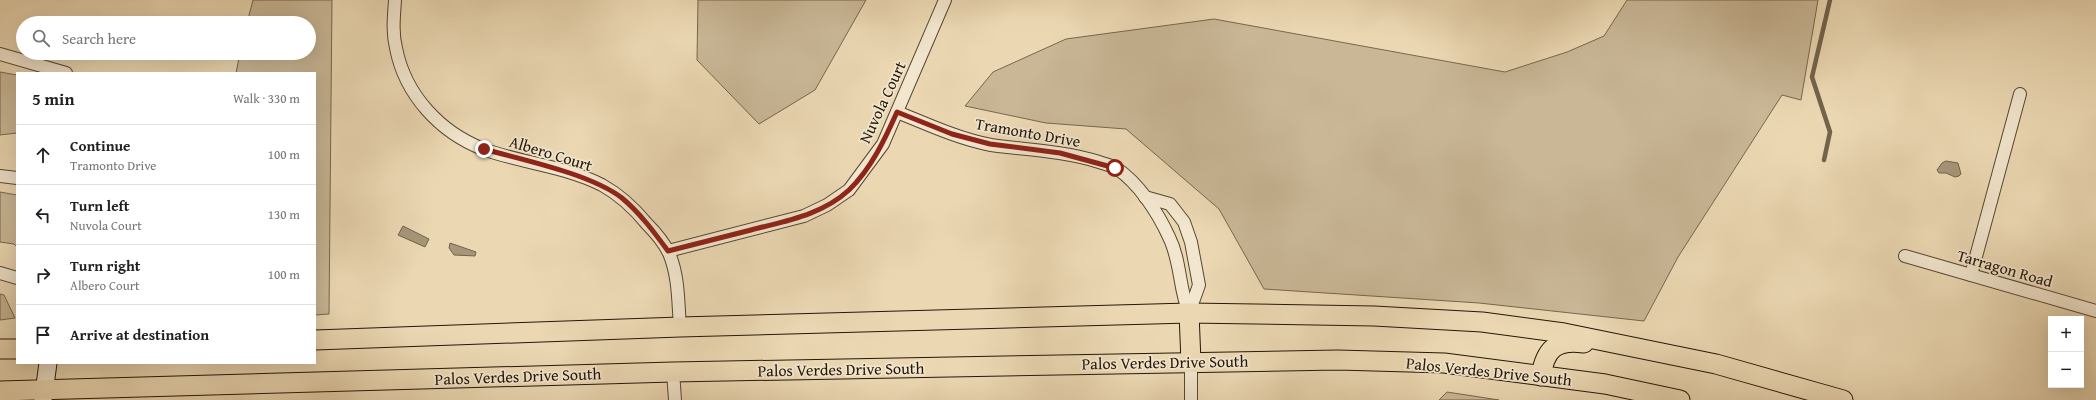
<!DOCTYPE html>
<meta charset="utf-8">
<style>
body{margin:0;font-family:"Gentium Book Plus",serif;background:#f6f6f6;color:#202124}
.controls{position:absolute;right:12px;bottom:12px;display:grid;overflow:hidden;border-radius:0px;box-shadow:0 4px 16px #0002}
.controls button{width:36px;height:36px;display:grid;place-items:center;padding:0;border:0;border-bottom:1px solid #e0e0e0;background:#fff;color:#202124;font:20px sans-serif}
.stop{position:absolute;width:12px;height:12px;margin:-9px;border:3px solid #8f2418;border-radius:50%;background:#fff}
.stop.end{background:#8f2418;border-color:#fff;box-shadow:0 1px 4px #0008}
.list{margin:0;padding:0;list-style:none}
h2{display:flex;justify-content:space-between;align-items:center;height:52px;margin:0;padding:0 16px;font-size:17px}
h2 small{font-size:13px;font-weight:400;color:#757577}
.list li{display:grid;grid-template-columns:26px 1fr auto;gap:12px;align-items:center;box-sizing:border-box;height:60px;padding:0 16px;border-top:1px solid #e0e0e0}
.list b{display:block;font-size:15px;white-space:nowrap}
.list p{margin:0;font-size:13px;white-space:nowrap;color:#757577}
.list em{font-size:13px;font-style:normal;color:#757577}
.icon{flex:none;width:22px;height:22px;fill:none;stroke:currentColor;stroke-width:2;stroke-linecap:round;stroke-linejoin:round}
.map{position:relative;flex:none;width:2096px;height:400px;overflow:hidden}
.search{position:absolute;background:#fff;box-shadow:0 4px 16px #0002;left:16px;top:16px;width:300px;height:44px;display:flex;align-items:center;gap:10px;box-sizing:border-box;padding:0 14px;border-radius:22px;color:#757577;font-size:15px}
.panel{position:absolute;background:#fff;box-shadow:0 4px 16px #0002;left:16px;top:72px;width:300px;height:292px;border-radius:0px}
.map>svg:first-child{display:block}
.green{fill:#c9b796;stroke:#76674f}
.water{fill:#a79679;stroke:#72634c}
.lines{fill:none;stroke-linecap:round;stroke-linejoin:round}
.stream{stroke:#72634c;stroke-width:4.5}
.street-casing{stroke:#554733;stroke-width:14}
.secondary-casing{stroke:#231708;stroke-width:19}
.primary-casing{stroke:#231708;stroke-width:21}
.street{stroke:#f2e6ce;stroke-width:12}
.secondary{stroke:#f2e6ce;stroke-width:17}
.primary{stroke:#ebd8b3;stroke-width:19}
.route{stroke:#8f2418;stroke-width:5}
.labels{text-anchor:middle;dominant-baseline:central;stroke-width:3.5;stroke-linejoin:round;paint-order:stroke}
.street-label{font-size:16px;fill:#231708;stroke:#f2e6ce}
</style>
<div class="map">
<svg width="2096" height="400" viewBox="0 0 2096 400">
<rect width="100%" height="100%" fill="#ebd8b3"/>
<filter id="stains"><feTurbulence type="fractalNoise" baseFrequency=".005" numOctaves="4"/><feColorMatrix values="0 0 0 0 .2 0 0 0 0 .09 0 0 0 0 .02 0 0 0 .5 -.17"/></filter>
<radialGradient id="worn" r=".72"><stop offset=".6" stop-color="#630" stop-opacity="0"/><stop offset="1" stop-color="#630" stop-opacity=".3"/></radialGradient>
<!-- green -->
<g class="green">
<path d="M253 0H332L329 314 315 315V73H236L240 53H309V23H247Z"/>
<path d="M698 0H866L815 90 759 124 697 60Z"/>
<path d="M1627 0H1818L1801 100 1782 95 1678 257 1644 321 1479 303 1264 289 1219 209 1126 129 1046 123 965 106 993 72 1066 39 1214 19 1505 72 1567 52 1604 36Z"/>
<path d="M0 72 17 75V133L0 135Z"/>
<path d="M0 192 17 195V247L14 244 0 242Z"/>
<path d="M0 294 4 295 15 318 0 320Z"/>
<path d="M1447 392 1499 400H1439Z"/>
</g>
<!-- water -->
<g class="water">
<path d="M1946 161 1958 163 1961 174 1959 176 1955 177 1946 173H1939L1937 170 1942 163Z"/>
<path d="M403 226 429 239 425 247 398 235Z"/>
<path d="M450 243 476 252 475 256 454 255 449 248Z"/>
</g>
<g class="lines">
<!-- stream -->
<path class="stream" d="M1824 160 1830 132 1812 77 1830 0"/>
<!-- street casing -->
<g class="street-casing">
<g id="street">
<path d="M395 0C394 16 392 32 396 48 405 95 440 132 483 149 521 163 565 166 602 185 620 195 634 208 647 224 655 232 664 243 669 253 679 277 678 302 680 327"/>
<path d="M0 54 66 73"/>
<path d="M897 112C927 124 959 139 991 145 1027 150 1064 151 1099 162 1104 164 1111 165 1116 168 1139 183 1158 213 1169 237 1181 261 1179 289 1189 313"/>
<path d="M0 176 17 178"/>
<path d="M1145 197 1170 204 1184 222 1191 242 1199 285 1189 313"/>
<path d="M668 251 804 216 827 205 849 190 883 144 945 0"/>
<path d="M1905 256 2096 311"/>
<path d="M0 273 17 278"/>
<path d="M1971 275 2020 94"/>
<path d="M1191 362V400"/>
<path d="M673 372 675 400"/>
</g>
</g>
<!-- secondary casing -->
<g class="secondary-casing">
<path id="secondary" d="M43 400 48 363"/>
</g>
<!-- primary casing -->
<g class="primary-casing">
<g id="primary">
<path d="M1189 313 1191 362"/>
<path d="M315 340 680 327 1189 313 1374 316 1482 322 1564 333 1716 364 1843 400"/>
<path d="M0 349H17"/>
<path d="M1541 376C1545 350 1555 339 1584 343"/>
<path d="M0 391 673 372 1338 360 1444 363 1605 384 1680 400"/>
</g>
</g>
<!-- street -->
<use href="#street" class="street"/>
<!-- secondary -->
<use href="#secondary" class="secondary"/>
<!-- primary -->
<use href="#primary" class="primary"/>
</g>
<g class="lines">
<!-- route -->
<path class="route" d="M484 149C523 160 591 174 622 198 640 213 654 232 668 251 696 244 723 237 751 230 785 221 822 215 849 190 871 169 885 139 897 112L952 134 990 144 1060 153 1115 168"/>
</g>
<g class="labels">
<!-- street labels -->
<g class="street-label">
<text transform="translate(882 102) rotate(-65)">Nuvola Court</text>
<text transform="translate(1028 132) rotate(10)">Tramonto Drive</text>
<text transform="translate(551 153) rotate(17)">Albero Court</text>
<text transform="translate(2005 268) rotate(16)">Tarragon Road</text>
<text transform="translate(1165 362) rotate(-1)">Palos Verdes Drive South</text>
<text transform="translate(841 369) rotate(-1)">Palos Verdes Drive South</text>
<text transform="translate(1489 371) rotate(6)">Palos Verdes Drive South</text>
<text transform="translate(518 376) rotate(-2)">Palos Verdes Drive South</text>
</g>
</g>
<rect width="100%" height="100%" filter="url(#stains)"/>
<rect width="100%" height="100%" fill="url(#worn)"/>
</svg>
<div class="controls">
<button>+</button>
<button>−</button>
</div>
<div class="stop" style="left:1115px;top:168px"></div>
<div class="stop end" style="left:484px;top:149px"></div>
<div class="search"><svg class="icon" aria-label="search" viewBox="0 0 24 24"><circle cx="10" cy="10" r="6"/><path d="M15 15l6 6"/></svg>Search here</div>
<section class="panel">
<h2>5 min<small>Walk · 330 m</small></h2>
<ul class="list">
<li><svg class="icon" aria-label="ahead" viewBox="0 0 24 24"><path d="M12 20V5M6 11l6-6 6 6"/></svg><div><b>Continue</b><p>Tramonto Drive</p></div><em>100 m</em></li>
<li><svg class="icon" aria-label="left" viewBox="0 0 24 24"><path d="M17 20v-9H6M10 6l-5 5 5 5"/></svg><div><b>Turn left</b><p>Nuvola Court</p></div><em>130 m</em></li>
<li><svg class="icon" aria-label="right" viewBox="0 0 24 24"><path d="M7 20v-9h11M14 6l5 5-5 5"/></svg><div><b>Turn right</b><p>Albero Court</p></div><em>100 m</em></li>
<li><svg class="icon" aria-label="arrive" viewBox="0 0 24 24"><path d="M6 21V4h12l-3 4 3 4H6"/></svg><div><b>Arrive at destination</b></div></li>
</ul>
</section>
</div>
